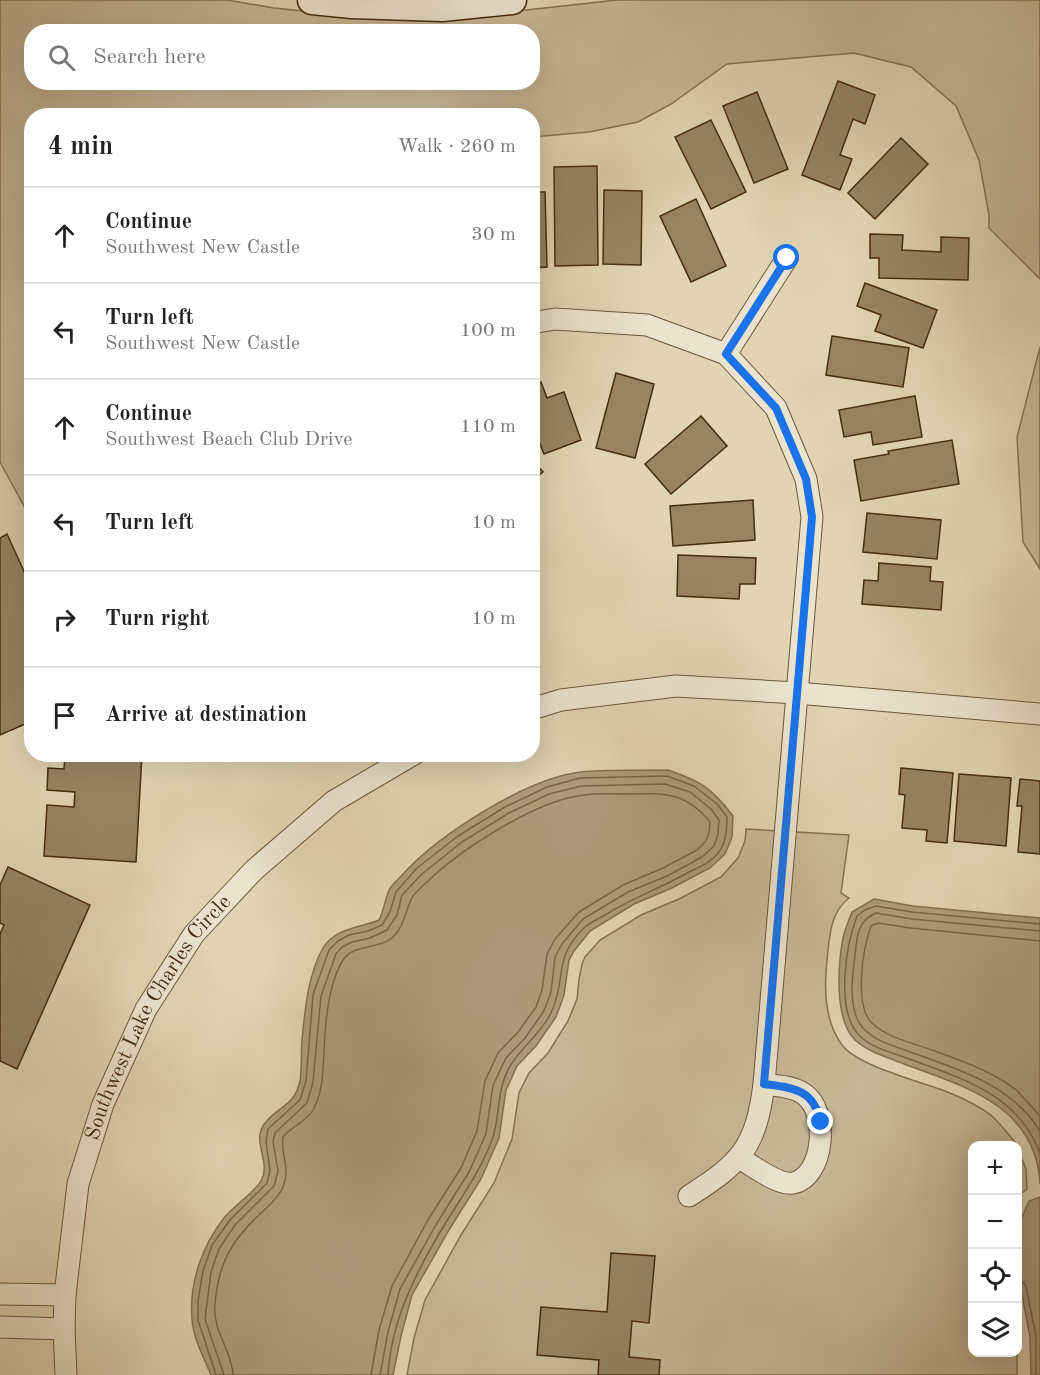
<!DOCTYPE html>
<meta charset="utf-8">
<style>
body{margin:0;font-family:"Old Standard TT",serif;background:#f6f6f6;color:#222}
.controls{position:absolute;right:18px;bottom:18px;display:grid;overflow:hidden;border-radius:12px;box-shadow:0 6px 24px #0002}
.controls button{width:54px;height:54px;display:grid;place-items:center;padding:0;border:0;border-bottom:2px solid #e0e0e0;background:#fff;color:#222;font:30px sans-serif}
.stop{position:absolute;width:18px;height:18px;margin:-14px;border:4px solid #1a73e8;border-radius:50%;background:#fff}
.stop.end{background:#1a73e8;border-color:#fff;box-shadow:0 2px 6px #0008}
.list{margin:0;padding:0;list-style:none}
h2{display:flex;justify-content:space-between;align-items:center;height:78px;margin:0;padding:0 24px;font-size:26px}
h2 small{font-size:20px;font-weight:400;color:#767676}
.list li{display:grid;grid-template-columns:39px 1fr auto;gap:18px;align-items:center;box-sizing:border-box;height:96px;padding:0 24px;border-top:2px solid #e0e0e0}
.list b{display:block;font-size:22px;white-space:nowrap}
.list p{margin:0;font-size:20px;white-space:nowrap;color:#767676}
.list em{font-size:20px;font-style:normal;color:#767676}
.icon{flex:none;width:33px;height:33px;fill:none;stroke:currentColor;stroke-width:2;stroke-linecap:round;stroke-linejoin:round}
.map{position:relative;flex:none;width:1040px;height:1375px;overflow:hidden}
.search{position:absolute;background:#fff;box-shadow:0 6px 24px #0002;left:24px;top:24px;width:516px;height:66px;display:flex;align-items:center;gap:15px;box-sizing:border-box;padding:0 21px;border-radius:24px;color:#767676;font-size:22px}
.panel{position:absolute;background:#fff;box-shadow:0 6px 24px #0002;left:24px;top:108px;width:516px;height:654px;border-radius:24px}
.map>svg:first-child{display:block}
.green{fill:#c6b898;stroke:#867253;stroke-width:1.5;fill-rule:evenodd}
.water{fill:#ab9b7c;stroke:#826f50;stroke-width:1.5}
.lines{fill:none;stroke-linecap:round;stroke-linejoin:round}
.shore{stroke:#786445;stroke-width:1.5}
.building{fill:#968464;stroke:#452d0e;stroke-width:1.5}
.street-casing{stroke:#6c5738;stroke-width:23}
.secondary-casing{stroke:#452d0e;stroke-width:31}
.street{stroke:#ebe3ce;stroke-width:21}
.secondary{stroke:#ebe3ce;stroke-width:28}
.route{stroke:#1a73e8;stroke-width:8}
.labels{text-anchor:middle;dominant-baseline:central;stroke-width:4.5;stroke-linejoin:round;paint-order:stroke}
.street-label{font-size:21px;fill:#452d0e;stroke:#ebe3ce}
</style>
<div class="map">
<svg width="1040" height="1375" viewBox="0 0 1040 1375">
<rect width="100%" height="100%" fill="#e0d4b4"/>
<filter id="stains"><feTurbulence type="fractalNoise" baseFrequency=".00333" numOctaves="4"/><feColorMatrix values="0 0 0 0 .2 0 0 0 0 .09 0 0 0 0 .02 0 0 0 .5 -.17"/></filter>
<radialGradient id="worn" r=".72"><stop offset=".6" stop-color="#630" stop-opacity="0"/><stop offset="1" stop-color="#630" stop-opacity=".3"/></radialGradient>
<!-- green -->
<g class="green">
<path d="M0 0H227L274 8 352 16 443 19 617 0H1040V279L989 228V215L979 160 956 106 911 67 854 53 727 64 671 104 638 122 589 132 533 137 532 116H32L31 519 0 462ZM32 32H532V82H32Z"/>
<path d="M1040 347V569L1023 542 1017 437Z"/>
<path d="M746 829 849 835 841 893 849 898C830 912 829 939 827 961 824 988 824 1021 842 1045 859 1067 923 1082 950 1093 962 1098 985 1109 994 1118 1001 1125 1008 1134 1015 1142L1016 1145 972 1146V1352L1017 1353V1375H407L414 1338 425 1300 461 1235 494 1183 512 1139 519 1093 529 1073 548 1053 568 1021 577 999 579 979 582 964 585 957 600 940 641 915 679 899 721 877 738 858 745 841Z"/>
<path d="M1018 1149 1026 1169 1027 1189 1018 1196Z"/>
</g>
<!-- water -->
<g class="water">
<path d="M668 770C700 781 712 788 733 816L732 837 725 854 710 868 672 888 634 904 590 931 574 951 569 960 564 995 556 1017 536 1046 517 1066 506 1090 499 1138 481 1179 449 1230 412 1295 401 1336 393 1375H211C204 1358 193 1338 192 1319 189 1283 202 1246 224 1218 234 1205 256 1192 262 1179 270 1162 253 1142 263 1126 275 1106 294 1109 300 1081 302 1068 301 1054 302 1040 305 1010 308 974 323 948 335 928 359 928 379 920 384 910 385 900 389 890 392 884 400 878 404 873 440 834 527 778 581 772 609 769 639 771 668 770Z"/>
<path d="M874 899 913 906 1040 918V1184C1036 1106 966 1087 904 1064 887 1057 868 1052 855 1040 834 1019 838 965 843 938 845 929 849 920 852 912Z"/>
<path d="M1040 1197V1375H1031L1030 1337 1018 1273 1019 1224 1029 1201Z"/>
</g>
<g class="lines">
<!-- shore -->
<g class="shore">
<path d="M1040 924 912 912 876 906 865 910 857 916C846 945 835 1010 859 1035 870 1047 889 1052 904 1057 959 1078 1017 1092 1040 1153"/>
<path d="M1040 931 912 919 876 913C857 921 857 937 855 955 852 977 847 1013 865 1030 877 1042 895 1046 910 1052 958 1069 1012 1085 1040 1131"/>
<path d="M1040 941 911 928 878 923 871 926C863 948 853 1007 873 1024 888 1038 913 1043 932 1050 960 1060 991 1071 1015 1089 1024 1097 1032 1108 1040 1116"/>
<path d="M1018 1281 1023 1282 1026 1287 1036 1336V1375"/>
<path d="M216 1375 198 1320V1301L203 1271 212 1245 230 1220 267 1183 270 1171 266 1142 268 1129 300 1100 306 1081 313 995 329 950 338 941 349 935 368 931 382 925 390 912 396 892 416 869 458 836 505 807 547 787 580 778 667 776 694 786 717 804 727 817C727 828 726 843 719 852 711 862 700 867 689 872 661 888 632 898 605 915 598 919 591 922 585 927 552 958 567 980 551 1013 541 1033 523 1046 512 1063 496 1087 501 1111 493 1137 482 1169 462 1196 445 1224 417 1270 391 1320 388 1375"/>
<path d="M224 1375 205 1319 211 1272 219 1249 235 1225 274 1186 278 1171 273 1141 275 1133 307 1103 313 1082 321 996 336 954 342 947 352 942 370 938 387 930 397 915 402 895 422 874 462 842 509 813 549 794 581 786 665 784 690 792 711 809 719 820 718 834 714 846 702 857 667 876 628 892 583 919 562 944 555 957 551 992 544 1011 525 1038 506 1058 493 1085 486 1134 469 1172 437 1223 400 1289 388 1332 380 1375"/>
<path d="M233 1375C232 1350 212 1331 215 1304 218 1265 231 1241 259 1215 267 1207 279 1198 283 1187 291 1167 280 1154 283 1137 292 1126 307 1121 313 1110 323 1092 323 1071 324 1052 325 1025 328 983 343 960 354 943 382 950 395 935 404 925 405 914 410 902 412 895 421 887 427 882 461 849 537 800 584 795 598 793 614 794 629 794 664 793 686 792 710 822L709 832 706 841 697 850 663 868 623 885 579 912 555 939 547 954 542 990 536 1007 518 1032 498 1053 485 1081 477 1131 461 1168 429 1218 392 1286 379 1330 371 1375"/>
</g>
</g>
<!-- building -->
<g class="building">
<path d="M838 81 875 95 865 124 853 119 840 155 852 159 840 190 802 175Z"/>
<path d="M757 92 788 169 754 183 723 106Z"/>
<path d="M711 120 746 192 711 209 675 137Z"/>
<path d="M901 138 928 164 875 219 848 193Z"/>
<path d="M597 166 598 265 555 266 554 167Z"/>
<path d="M604 190 642 191 641 265 603 264Z"/>
<path d="M532 192H545L547 267 532 268Z"/>
<path d="M696 199 726 266 691 282 660 216Z"/>
<path d="M870 234 903 235 902 250 941 252V237L969 238 968 280 879 278V258H870Z"/>
<path d="M865 283 937 310 923 348 875 331 881 315 857 306Z"/>
<path d="M832 336 909 348 903 387 826 375Z"/>
<path d="M616 373 654 384 635 458 596 448Z"/>
<path d="M541 382 547 398 564 392 581 440 544 454 532 424V386Z"/>
<path d="M915 396 922 437 873 445 871 432 844 437 839 410Z"/>
<path d="M701 416 727 446 671 494 645 464Z"/>
<path d="M952 440 959 484 861 501 854 460 889 454 888 451Z"/>
<path d="M532 460 543 472 532 481Z"/>
<path d="M753 500 755 540 673 546 670 506Z"/>
<path d="M867 513 941 520 937 559 863 552Z"/>
<path d="M7 534 32 589V721L0 735V538Z"/>
<path d="M678 555 756 558 755 584H740L739 599 677 596Z"/>
<path d="M879 563 931 567 930 581 943 582 941 610 862 604 864 580 878 581Z"/>
<path d="M65 754H142L136 862 44 856 47 805 74 807 75 792 47 790 48 768 64 769Z"/>
<path d="M901 768 953 773 947 843 926 841 927 830 902 828 905 795 899 794Z"/>
<path d="M959 774 1011 778 1006 846 954 841Z"/>
<path d="M1020 779 1040 781V854L1018 852 1022 806H1017Z"/>
<path d="M8 867 90 905 17 1069 0 1061V934L4 925 0 923V885Z"/>
<path d="M611 1253 655 1256 649 1323 632 1321 629 1357 660 1360 659 1375H598L599 1360 537 1355 541 1307 607 1312Z"/>
</g>
<g class="lines">
<!-- street casing -->
<g class="street-casing">
<g id="street">
<path d="M532 323 555 319 647 325 726 354"/>
<path d="M532 709 561 700 676 686 797 693 1040 714"/>
<path d="M739 1158C752 1165 779 1186 793 1183 824 1177 830 1112 804 1094 793 1086 777 1086 764 1084"/>
<path d="M689 1196C741 1163 756 1147 764 1084L812 517 806 479 776 408 726 354 787 258"/>
<path d="M0 1294 65 1295"/>
<path d="M0 1327 64 1329"/>
<path id="s1" d="M66 1375 64 1329 65 1295 78 1184 103 1104 146 1009 194 934 254 870 334 801 414 754"/>
</g>
</g>
<!-- secondary casing -->
<g class="secondary-casing">
<path id="secondary" d="M312 0 352 4 442 7 512 0"/>
</g>
<!-- street -->
<use href="#street" class="street"/>
<!-- secondary -->
<use href="#secondary" class="secondary"/>
</g>
<g class="lines">
<!-- route -->
<path class="route" d="M787 258 726 354 776 408 806 479 812 517 764 1084C794 1088 813 1089 821 1122"/>
</g>
<g class="labels">
<!-- street labels -->
<g class="street-label">
<text stroke="none"><textPath href="#s1" startOffset="378">Southwest Lake Charles Circle</textPath></text>
</g>
</g>
<rect width="100%" height="100%" filter="url(#stains)"/>
<rect width="100%" height="100%" fill="url(#worn)"/>
</svg>
<div class="controls">
<button>+</button>
<button>−</button>
<button><svg class="icon" aria-label="locate" viewBox="0 0 24 24"><circle cx="12" cy="12" r="6"/><path d="M12 2v4M12 18v4M2 12h4M18 12h4"/></svg></button>
<button><svg class="icon" aria-label="layers" viewBox="0 0 24 24"><path d="M12 4l9 5-9 5-9-5zM3 14l9 5 9-5"/></svg></button>
</div>
<div class="stop" style="left:787px;top:258px"></div>
<div class="stop end" style="left:821px;top:1122px"></div>
<div class="search"><svg class="icon" aria-label="search" viewBox="0 0 24 24"><circle cx="10" cy="10" r="6"/><path d="M15 15l6 6"/></svg>Search here</div>
<section class="panel">
<h2>4 min<small>Walk · 260 m</small></h2>
<ul class="list">
<li><svg class="icon" aria-label="ahead" viewBox="0 0 24 24"><path d="M12 20V5M6 11l6-6 6 6"/></svg><div><b>Continue</b><p>Southwest New Castle</p></div><em>30 m</em></li>
<li><svg class="icon" aria-label="left" viewBox="0 0 24 24"><path d="M17 20v-9H6M10 6l-5 5 5 5"/></svg><div><b>Turn left</b><p>Southwest New Castle</p></div><em>100 m</em></li>
<li><svg class="icon" aria-label="ahead" viewBox="0 0 24 24"><path d="M12 20V5M6 11l6-6 6 6"/></svg><div><b>Continue</b><p>Southwest Beach Club Drive</p></div><em>110 m</em></li>
<li><svg class="icon" aria-label="left" viewBox="0 0 24 24"><path d="M17 20v-9H6M10 6l-5 5 5 5"/></svg><div><b>Turn left</b></div><em>10 m</em></li>
<li><svg class="icon" aria-label="right" viewBox="0 0 24 24"><path d="M7 20v-9h11M14 6l5 5-5 5"/></svg><div><b>Turn right</b></div><em>10 m</em></li>
<li><svg class="icon" aria-label="arrive" viewBox="0 0 24 24"><path d="M6 21V4h12l-3 4 3 4H6"/></svg><div><b>Arrive at destination</b></div></li>
</ul>
</section>
</div>
